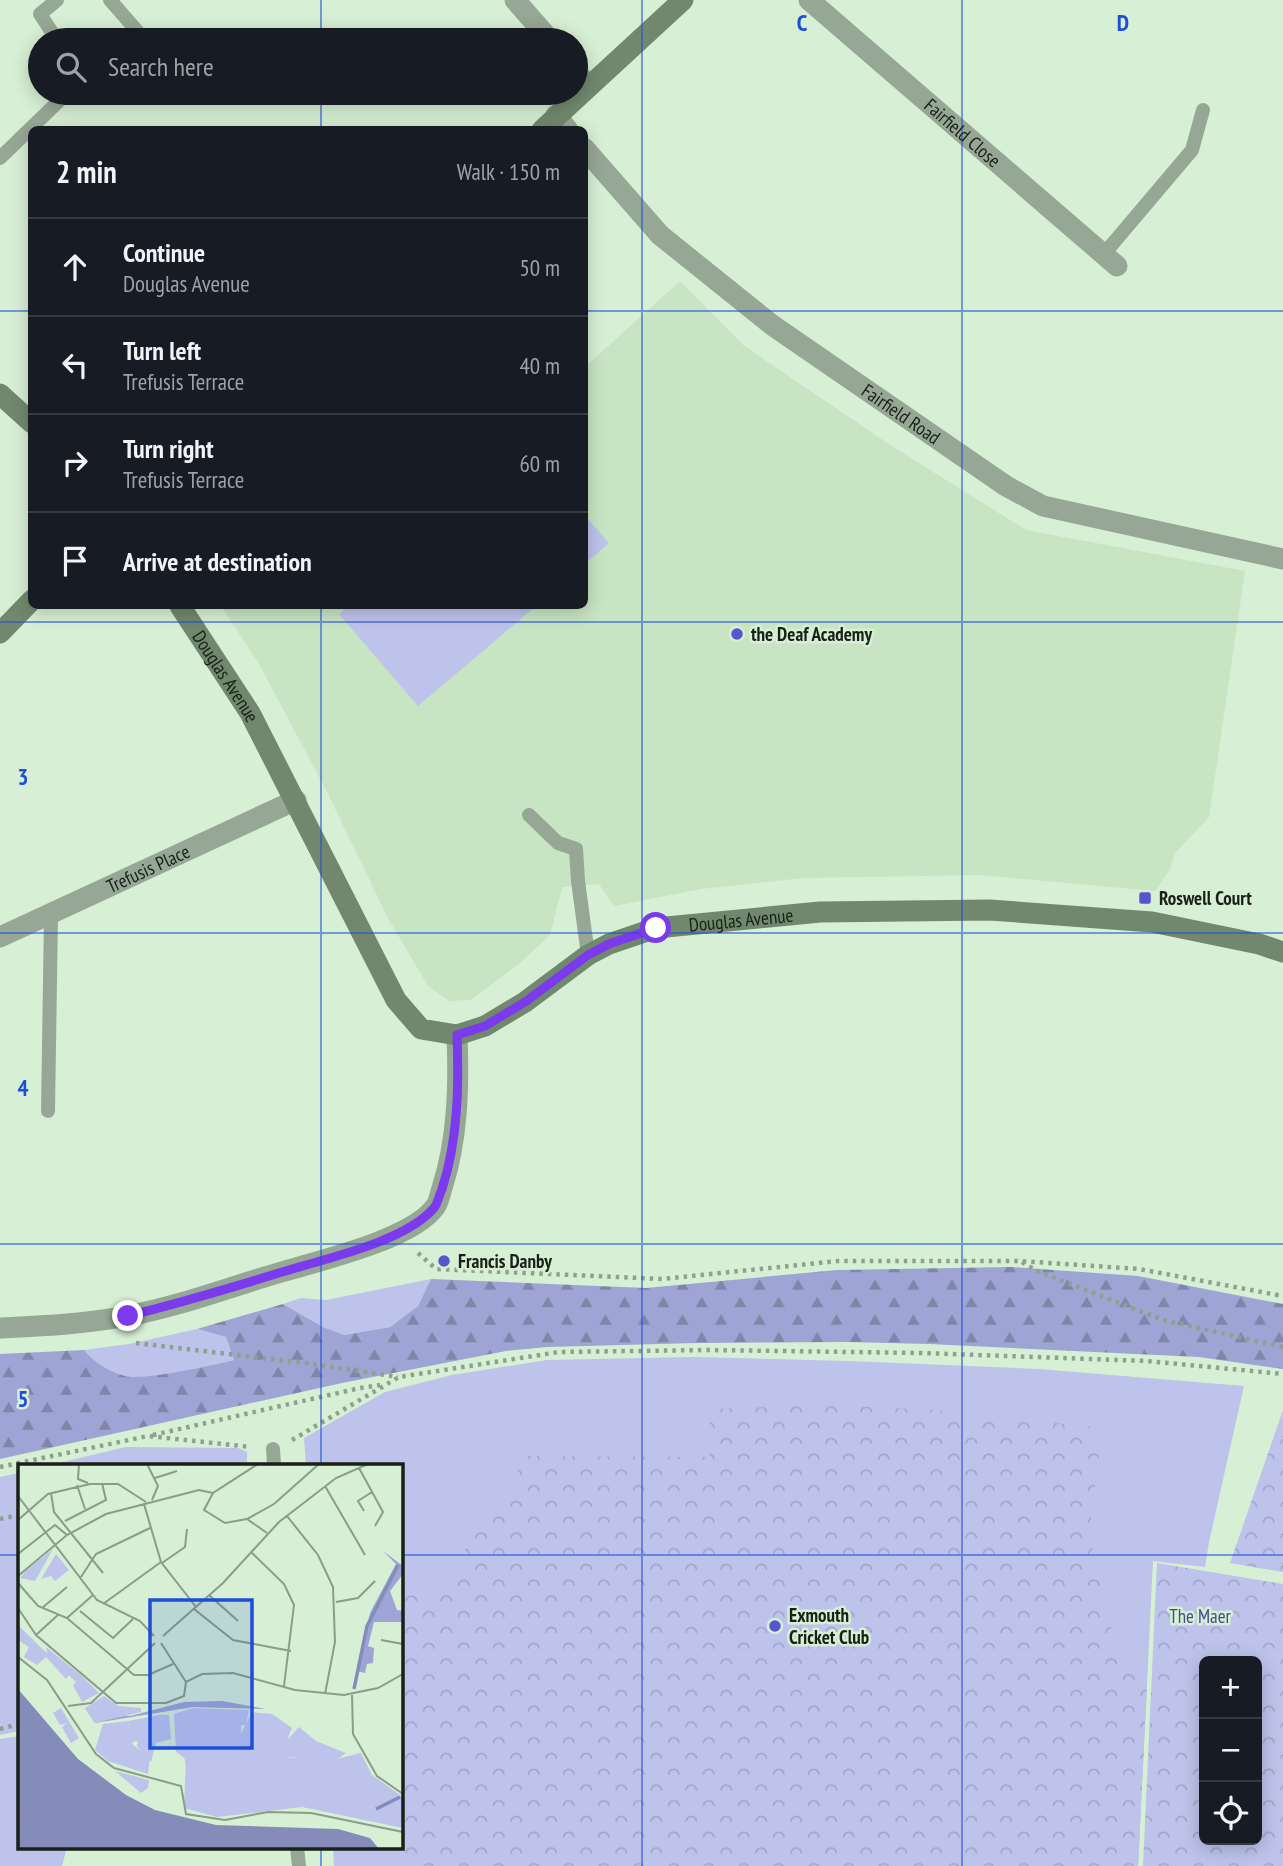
<!DOCTYPE html>
<meta charset="utf-8">
<style>
body{margin:0;font-family:"PT Sans Narrow",sans-serif;background:#20242c;color:#f1f3f6}
.controls{position:absolute;right:21px;bottom:21px;display:grid;overflow:hidden;border-radius:10px;box-shadow:0 4px 18px #0003}
.controls button{width:63px;height:63px;display:grid;place-items:center;padding:0;border:0;border-bottom:2px solid #363941;background:#171b24;color:#f1f3f6;font:35px sans-serif}
.stop{position:absolute;width:21px;height:21px;margin:-16px;border:5px solid #7c3aed;border-radius:50%;background:#fff}
.stop.end{background:#7c3aed;border-color:#fff;box-shadow:0 2px 7px #0008}
.list{margin:0;padding:0;list-style:none}
h2{display:flex;justify-content:space-between;align-items:center;height:91px;margin:0;padding:0 28px;font-size:30px}
h2 small{font-size:23px;font-weight:400;color:#9ea1a6}
.list li{display:grid;grid-template-columns:46px 1fr auto;gap:21px;align-items:center;box-sizing:border-box;height:98px;padding:0 28px;border-top:2px solid #363941}
.list b{display:block;font-size:26px;white-space:nowrap}
.list p{margin:0;font-size:23px;white-space:nowrap;color:#9ea1a6}
.list em{font-size:23px;font-style:normal;color:#9ea1a6}
.icon{flex:none;width:38px;height:38px;fill:none;stroke:currentColor;stroke-width:2;stroke-linecap:round;stroke-linejoin:round}
.map{position:relative;flex:none;width:1283px;height:1866px;overflow:hidden}
.search{position:absolute;background:#171b24;box-shadow:0 4px 18px #0003;left:28px;top:28px;width:560px;height:77px;display:flex;align-items:center;gap:18px;box-sizing:border-box;padding:0 24px;border-radius:38px;color:#9ea1a6;font-size:26px}
.panel{position:absolute;background:#171b24;box-shadow:0 4px 18px #0003;left:28px;top:126px;width:560px;height:483px;border-radius:10px}
.map>svg:first-child{display:block}
.built{fill:#c7e4c3}
.green{fill:#bdc3eb}
.forest{fill:url(#forest-firs)}
.park{fill:url(#park-crowns);fill-rule:evenodd}
.lines{fill:none;stroke-linecap:round;stroke-linejoin:round}
.path{stroke:#8fa18d;stroke-width:4.5;stroke-dasharray:3.5 5;stroke-linecap:butt}
.lane{stroke:#97a795;stroke-width:14}
.street{stroke:#97a795;stroke-width:21}
.secondary{stroke:#71886e;stroke-width:21}
.route{stroke:#7c3aed;stroke-width:9}
.grid{fill:none;stroke:#1d4ed8;stroke-width:2;stroke-opacity:0.55}
.poi-dot{fill:#5755cd;stroke:#d7efd4;stroke-width:2.5}
.labels{text-anchor:middle;dominant-baseline:central;stroke-width:5;stroke-linejoin:round;paint-order:stroke}
.street-label{font-size:19px;fill:#182017;stroke:#d7efd4}
.poi-label{font-size:19px;font-weight:bold;fill:#182017;stroke:#d7efd4;text-anchor:start}
.park-label{font-size:19px;fill:#474b87;stroke:#d7efd4}
.inset-river{fill:none;stroke:#868cba;stroke-width:3.5}
.inset-road{fill:none;stroke:#8b9c88;stroke-width:2}
.view{fill:#1d4ed8;fill-opacity:0.15;stroke:#1d4ed8;stroke-width:3.5}
.inset-edge{fill:none;stroke:#182017;stroke-width:3.5}
.grid-label{font-size:23px;text-anchor:middle;font-weight:bold;fill:#1d4ed8;stroke:#d7efd4;stroke-width:5;stroke-linejoin:round;paint-order:stroke}
</style>
<div class="map">
<svg width="1283" height="1866" viewBox="0 0 1283 1866">
<defs>
<pattern id="forest-firs" width="22" height="20" patternUnits="userSpaceOnUse" patternTransform="scale(1.75)"><rect width="22" height="20" fill="#9ea4d3"/><path d="M5 1l3.5 6h-7zM16 11l3.5 6h-7z" fill="#8085aa"/></pattern>
<pattern id="park-crowns" width="20" height="18" patternUnits="userSpaceOnUse" patternTransform="scale(1.75)"><rect width="20" height="18" fill="#bdc3eb"/><path d="M2 6a3 3 0 1 1 6 0M12 15a3 3 0 1 1 6 0" fill="none" stroke="#a2a7c9"/></pattern>
</defs>
<rect width="100%" height="100%" fill="#d7efd4"/>
<!-- built -->
<path class="built" d="M680 281 743 345 890 445 1026 530 1245 571 1209 817 1175 853 1169 871 1155 891 980 875 804 878 701 889 614 906 599 884 562 887 550 935 520 963 471 1000 449 1001 428 986 388 918 326 790 258 662 221 606H584L585 367Z"/>
<!-- green -->
<g class="green">
<path d="M584 515 609 543 585 564H584Z"/>
<path d="M349 606H536L418 706 339 614Z"/>
<path d="M431 1279 418 1306 390 1327 343 1335 323 1327 283 1304 301 1298 326 1300Z"/>
<path d="M197 1329 226 1337 234 1360C212 1365 144 1382 125 1376 108 1371 95 1363 84 1350L129 1344Z"/>
<path d="M695 1357 849 1361 1039 1369 1244 1386 1209 1542 1205 1567 1153 1561 1138 1866H334L333 1847H401V1465H306L304 1438 385 1392 452 1375 547 1360Z"/>
<path d="M126 1447 238 1448 247 1452V1465H50Z"/>
<path d="M19 1473V1731L0 1735V1477Z"/>
<path d="M19 1736V1847H67L62 1866H0V1739Z"/>
</g>
<!-- forest -->
<path class="forest" d="M1011 1267 1138 1276 1283 1304V1369L1199 1357 929 1344 848 1342 697 1343 547 1347 506 1351 342 1383 0 1459V1354L84 1350C95 1363 108 1371 125 1376 142 1381 214 1365 234 1360L226 1337 197 1329 283 1304 323 1327 344 1335 390 1327 418 1306 431 1279 646 1288 837 1270Z"/>
<!-- park -->
<g class="park">
<path d="M829 1405 935 1410 1102 1428 1090 1528 1093 1553 1108 1618 1119 1652 1147 1686 1138 1866H403L396 1847H401V1598L440 1587 528 1456 709 1457 710 1409Z"/>
<path d="M1283 1410V1572L1230 1563Z"/>
<path d="M1157 1563 1283 1584V1866H1143ZM1204 1661H1257V1840H1204Z"/>
</g>
<g class="lines">
<!-- path -->
<g class="path">
<path d="M418 1253 436 1269 662 1279 838 1261H1020L1139 1269 1283 1296"/>
<path d="M1022 1262 1037 1271 1163 1320 1283 1347"/>
<path d="M136 1343 305 1363 398 1377"/>
<path d="M153 1435 360 1388 380 1385"/>
<path d="M292 1440 399 1377 559 1352 709 1350 922 1353 1147 1361 1283 1374"/>
<path d="M0 1467 148 1436 251 1447"/>
<path d="M0 1519 19 1515"/>
<path d="M0 1729 19 1724"/>
</g>
<!-- lane -->
<g class="lane">
<path d="M57 0 40 14 57 40"/>
<path d="M110 0 145 40"/>
<path d="M0 158 61 99 63 93"/>
<path d="M1104 254 1192 150 1203 110"/>
<path d="M529 815 558 843 576 849 578 881 588 955"/>
<path d="M48 1111 51 915"/>
<path d="M273 1449 274 1465"/>
<path d="M297 1847 299 1866"/>
</g>
<!-- street -->
<g class="street">
<path d="M515 0 550 40"/>
<path id="s1" d="M809 0 1117 266"/>
<path d="M576 71 588 86"/>
<path d="M556 115 568 130"/>
<path id="s2" d="M584 148 660 235 772 325 1006 486 1043 506 1283 559"/>
<path id="s3" d="M0 937 296 800"/>
<path d="M0 1328C42 1326 85 1324 127 1316 181 1306 232 1286 285 1271 322 1260 412 1239 435 1207 439 1202 440 1194 442 1188 458 1139 459 1085 457 1035"/>
</g>
<!-- secondary -->
<g class="secondary">
<path d="M542 130 683 0"/>
<path d="M0 394 32 423"/>
<path id="s4" d="M180 606 250 713 396 1000 421 1029 457 1035 485 1026 525 1002 588 955 609 944 656 928 820 912 990 910 1152 922 1259 944 1283 952"/>
<path d="M0 633 32 600"/>
</g>
</g>
<g class="lines">
<!-- route -->
<path class="route" d="M128 1316C180 1303 231 1288 282 1272 324 1259 405 1242 434 1208 438 1203 439 1195 442 1189 458 1140 459 1086 457 1035L485 1026 525 1002 588 955 609 944 656 928"/>
</g>
<!-- grid -->
<path class="grid" d="M321 0V40M642 0V1866M962 0V1866M321 93V130M0 311H32M584 311H1283M321 606V1465M0 622H1283M0 933H1283M0 1244H1283M0 1555H19M401 1555H1283M321 1847V1866"/>
<!-- markers -->
<g class="poi-dot">
<circle cx="737" cy="634" r="7"/>
<rect x="1138" y="891" width="14" height="14" rx="3.5"/>
<circle cx="444" cy="1261" r="7"/>
<circle cx="775" cy="1626" r="7"/>
</g>
<g class="labels">
<!-- street labels -->
<g class="street-label">
<text stroke="none"><textPath href="#s1" startOffset="203">Fairfield Close</textPath></text>
<text stroke="none"><textPath href="#s2" startOffset="416">Fairfield Road</textPath></text>
<text stroke="none"><textPath href="#s4" startOffset="84">Douglas Avenue</textPath></text>
<text stroke="none"><textPath href="#s3" startOffset="163">Trefusis Place</textPath></text>
<text stroke="none"><textPath href="#s4" startOffset="838">Douglas Avenue</textPath></text>
</g>
<!-- poi labels -->
<g class="poi-label">
<text x="751" y="634">the Deaf Academy</text>
<text x="1159" y="898">Roswell Court</text>
<text x="458" y="1261">Francis Danby</text>
<text x="789" y="1615">Exmouth<tspan x="789" dy="22">Cricket Club</tspan></text>
</g>
<!-- park labels -->
<g class="park-label">
<text x="1200" y="1616">The Maer</text>
</g>
</g>
<!-- overview -->
<g transform="translate(18 1464)">
<rect width="385" height="385" fill="#d7efd4"/>
<path d="M35 85 17 117 2 114 8 107ZM38 90 51 106 37 117 33 112 23 115ZM28 183 64 212 81 229 64 238 55 221 58 218 30 192ZM175 244 231 246 228 261H223L222 292 281 294 294 301 343 289 354 311 385 333V364L284 343 199 353 166 344 168 295 158 288 156 250ZM142 251H151L153 275 138 279 133 298 119 282 120 277 114 278 110 257ZM97 307 131 316 130 324 123 329Z" fill="#bdc3eb"/>
<path d="M365 87 385 102V110L372 127 379 146 385 147V158H356L350 182 356 184 355 199 349 200 347 209 339 207 352 149 378 100ZM204 237 248 245 175 243 77 259 67 244 94 238 99 242 96 250 112 252 166 238Z" fill="#9ea4d3"/>
<path d="M0 161 51 211 48 215 28 193 19 201 6 193 11 183 0 176ZM86 232 100 242 123 244V248L77 259 67 244ZM43 244 61 274 53 279 44 263 49 259 42 261 35 249ZM188 248 219 250 223 270 234 248 254 250 274 264 269 276 281 263 298 277 328 289 317 297 294 301 281 294 269 293 264 300 222 293 214 307 179 311 169 308 161 264 174 252H188ZM110 257 115 281 132 293 130 310 90 297 77 286 85 260Z" fill="#bdc3eb"/>
<path d="M0 225 60 295 108 331 137 346 198 361 320 365 352 374 361 385H0Z" fill="#868cba"/>
<path class="inset-river" d="M336 225 349 162 380 101M0 339 77 385M358 345 382 333"/>
<path class="inset-road" d="M61 0 60 15 70 19M129 0 140 22 134 36M240 0 195 29 186 46 207 59 229 55 256 40 301 0M341 4 365 48 357 62M137 14 159 7M59 21 67 45M307 22 347 91M33 29 36 48 85 109M0 32 79 136 122 157 136 172M126 40 143 98 178 143M346 47 340 37 354 28M269 52 300 91 315 123 317 178 307 230M229 55 249 69M0 56 30 30 72 20H100L128 38M47 57 88 36 84 19M233 88 266 120 276 141 266 222M0 90 37 61 49 71M144 99 167 83 169 65M0 112 49 71 88 50 181 26 195 29M63 113 78 90 132 64M0 119 20 142 49 154 116 211H130L155 200M191 131 220 157M318 138 340 134 357 117M85 140 143 98M0 144 18 171 98 239H148L166 232 168 218M24 144 49 123M176 145 215 176 273 187M62 147 95 174 115 155M49 154 75 131M18 171 41 150M145 172 205 119 261 58 318 14 350 0M363 176 385 180M143 179 168 218 184 210 215 209 277 226 326 231 360 224 385 210M0 193 29 216 78 290 96 304 163 322 168 350 207 356 250 348 293 349 385 368M334 231 335 270 359 312 385 330M50 242 73 239 137 179"/>
<path class="view" d="M132 136H234V284H132Z"/>
<rect width="385" height="385" class="inset-edge"/>
</g>
<g class="grid-label">
<text x="802" y="31">C</text>
<text x="1123" y="31">D</text>
<text x="23" y="785">3</text>
<text x="23" y="1096">4</text>
<text x="23" y="1407">5</text>
</g>
</svg>
<div class="controls">
<button>+</button>
<button>−</button>
<button><svg class="icon" aria-label="locate" viewBox="0 0 24 24"><circle cx="12" cy="12" r="6"/><path d="M12 2v4M12 18v4M2 12h4M18 12h4"/></svg></button>
</div>
<div class="stop" style="left:656px;top:928px"></div>
<div class="stop end" style="left:128px;top:1316px"></div>
<div class="search"><svg class="icon" aria-label="search" viewBox="0 0 24 24"><circle cx="10" cy="10" r="6"/><path d="M15 15l6 6"/></svg>Search here</div>
<section class="panel">
<h2>2 min<small>Walk · 150 m</small></h2>
<ul class="list">
<li><svg class="icon" aria-label="ahead" viewBox="0 0 24 24"><path d="M12 20V5M6 11l6-6 6 6"/></svg><div><b>Continue</b><p>Douglas Avenue</p></div><em>50 m</em></li>
<li><svg class="icon" aria-label="left" viewBox="0 0 24 24"><path d="M17 20v-9H6M10 6l-5 5 5 5"/></svg><div><b>Turn left</b><p>Trefusis Terrace</p></div><em>40 m</em></li>
<li><svg class="icon" aria-label="right" viewBox="0 0 24 24"><path d="M7 20v-9h11M14 6l5 5-5 5"/></svg><div><b>Turn right</b><p>Trefusis Terrace</p></div><em>60 m</em></li>
<li><svg class="icon" aria-label="arrive" viewBox="0 0 24 24"><path d="M6 21V4h12l-3 4 3 4H6"/></svg><div><b>Arrive at destination</b></div></li>
</ul>
</section>
</div>
